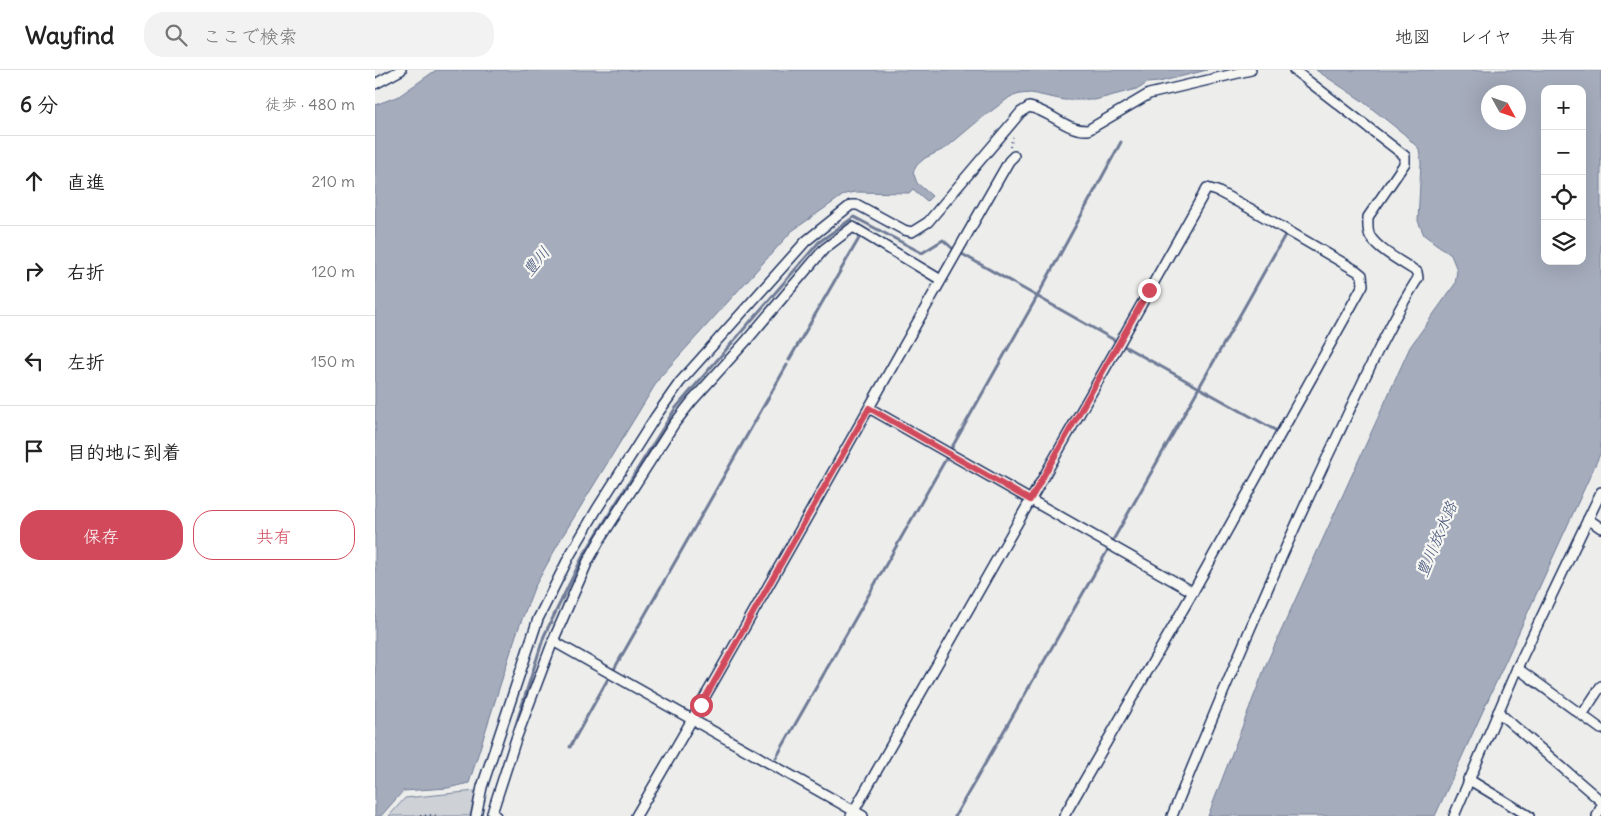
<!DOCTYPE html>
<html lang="ja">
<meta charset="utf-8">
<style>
body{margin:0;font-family:Delius,"Klee One",sans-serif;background:#f2f2f2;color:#222}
.controls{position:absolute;right:15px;top:15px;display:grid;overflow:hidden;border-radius:10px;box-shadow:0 5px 20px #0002}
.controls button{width:45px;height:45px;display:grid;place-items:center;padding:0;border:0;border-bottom:1px solid #e0e0e0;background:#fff;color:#222;font:25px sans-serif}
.compass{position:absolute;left:1106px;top:15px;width:45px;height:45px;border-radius:50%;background:#fff;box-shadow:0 5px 20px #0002;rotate:130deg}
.stop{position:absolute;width:15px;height:15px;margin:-11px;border:4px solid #d1495b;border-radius:50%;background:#fff}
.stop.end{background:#d1495b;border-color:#fff;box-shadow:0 1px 5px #0008}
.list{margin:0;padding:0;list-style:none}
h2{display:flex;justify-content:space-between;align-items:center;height:65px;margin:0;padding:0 20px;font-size:21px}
h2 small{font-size:16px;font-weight:400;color:#767676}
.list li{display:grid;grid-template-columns:32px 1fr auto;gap:15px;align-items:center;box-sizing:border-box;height:90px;padding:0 20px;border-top:1px solid #e0e0e0}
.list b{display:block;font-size:19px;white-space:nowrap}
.list em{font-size:16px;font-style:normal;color:#767676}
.actions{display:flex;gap:10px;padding:15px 20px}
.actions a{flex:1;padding:11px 0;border:1px solid #d1495b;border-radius:20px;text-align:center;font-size:18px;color:#d1495b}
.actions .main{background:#d1495b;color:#fff}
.icon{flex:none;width:28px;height:28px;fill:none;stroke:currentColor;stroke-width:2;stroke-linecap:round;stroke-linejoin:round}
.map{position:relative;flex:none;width:1226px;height:746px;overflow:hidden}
header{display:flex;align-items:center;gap:30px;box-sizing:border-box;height:70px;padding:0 25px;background:#fff;border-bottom:1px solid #e0e0e0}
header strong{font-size:24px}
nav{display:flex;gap:28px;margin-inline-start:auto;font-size:18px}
.search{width:350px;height:45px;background:#f2f2f2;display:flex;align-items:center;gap:12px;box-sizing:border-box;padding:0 18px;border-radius:20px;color:#767676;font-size:19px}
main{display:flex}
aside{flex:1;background:#fff}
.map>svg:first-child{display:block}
.green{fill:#ced2d7;stroke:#74809a}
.water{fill:#a5acbc;stroke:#6e7a96;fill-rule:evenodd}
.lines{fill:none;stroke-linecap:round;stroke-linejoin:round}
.stream{stroke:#6e7a96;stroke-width:3}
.street-casing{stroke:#1b2f5e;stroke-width:12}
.path{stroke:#1b2f5e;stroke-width:2;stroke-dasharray:1 4;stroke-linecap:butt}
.street{stroke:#f6f6f2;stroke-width:9}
.route{stroke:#d1495b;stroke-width:6}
.labels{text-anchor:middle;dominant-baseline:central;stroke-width:4.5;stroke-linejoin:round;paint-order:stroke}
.water-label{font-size:16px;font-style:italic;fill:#44547a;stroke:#f6f6f2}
</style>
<header>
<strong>Wayfind</strong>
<div class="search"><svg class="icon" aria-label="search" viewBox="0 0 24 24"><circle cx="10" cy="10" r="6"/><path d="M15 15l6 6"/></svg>ここで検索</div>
<nav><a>地図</a><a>レイヤ</a><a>共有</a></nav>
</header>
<main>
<aside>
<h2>6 分<small>徒歩 · 480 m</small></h2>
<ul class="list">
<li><svg class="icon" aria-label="ahead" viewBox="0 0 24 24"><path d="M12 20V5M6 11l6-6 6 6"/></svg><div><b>直進</b></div><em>210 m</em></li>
<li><svg class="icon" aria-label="right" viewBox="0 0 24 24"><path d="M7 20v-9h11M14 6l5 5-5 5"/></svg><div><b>右折</b></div><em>120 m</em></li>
<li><svg class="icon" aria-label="left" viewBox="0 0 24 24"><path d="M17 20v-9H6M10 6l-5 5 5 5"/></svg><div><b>左折</b></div><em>150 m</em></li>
<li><svg class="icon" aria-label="arrive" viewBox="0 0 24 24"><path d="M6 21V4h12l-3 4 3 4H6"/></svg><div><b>目的地に到着</b></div></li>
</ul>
<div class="actions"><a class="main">保存</a><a>共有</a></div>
</aside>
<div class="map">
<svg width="1226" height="746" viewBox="0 0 1226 746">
<rect width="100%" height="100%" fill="#edeeec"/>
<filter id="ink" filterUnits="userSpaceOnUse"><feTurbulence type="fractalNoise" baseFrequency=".02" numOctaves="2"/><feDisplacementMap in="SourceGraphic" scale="10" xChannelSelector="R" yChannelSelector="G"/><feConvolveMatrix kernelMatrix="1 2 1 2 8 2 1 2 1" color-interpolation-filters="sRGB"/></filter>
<g filter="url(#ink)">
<!-- green -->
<path class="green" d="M101 721 95 746H14L30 728Z"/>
<!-- water -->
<g class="water">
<path d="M61 0H832L784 12 772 13 765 18 720 30H689L656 23 645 24 635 27 603 51 571 78 550 88 542 95 538 102 542 113 557 126 552 131 538 119 534 123 480 122 470 124 417 161 285 307 187 467 159 518 141 565 94 713 73 718 28 721 6 746H0V35L24 26Z"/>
<path d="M941 0H1226V382L1060 746H833L892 592 1035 277 1080 214 1082 200 1076 185 1049 165 1043 151 1046 93 1044 79 1029 64 986 30ZM1170 19H1207V191H1170ZM1114 22H1144V52H1114Z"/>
</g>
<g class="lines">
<!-- stream -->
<g class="stream">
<path d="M587 184 741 271"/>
<path d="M749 276 900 360"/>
<path d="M414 290 486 165"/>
<path d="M576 379 662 227 746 72"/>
<path d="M737 472 910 165"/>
<path d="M238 601 412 295"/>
<path d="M195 677 234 607"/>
<path d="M401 688 572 387"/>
<path d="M112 746 169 566 208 486 300 339 444 172 479 147 547 183 568 170 577 178"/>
<path d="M580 746 734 478"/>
</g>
<!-- street casing -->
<g class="street-casing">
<g id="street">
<path d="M0 14 26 0"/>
<path d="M494 338 818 522"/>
<path d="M1213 449 1226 458"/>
<path d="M178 571 488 746"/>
<path d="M1142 598 1226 659"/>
<path d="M1123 642 1226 731"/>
<path d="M1207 645 1226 616"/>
<path d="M1093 709 1154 746"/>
<path d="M101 746 107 717 163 549 195 485 222 439 281 346 305 312 431 171 476 135H483L529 160 537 162 553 152 646 42 654 37C676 41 690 61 713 60L774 24 876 0"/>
<path d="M121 746 117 743 141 669 178 571 213 491 226 468 299 354 317 331 372 270 449 179 478 157 566 210"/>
<path d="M261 746C388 529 509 309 634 91L639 86"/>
<path d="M476 746 743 276 832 118 842 121 874 138 982 201 987 205 988 215 818 522 689 746"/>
<path d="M797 746C849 619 902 492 961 369 987 314 1011 259 1043 208L1042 202C1029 193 1003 180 995 166 992 160 993 153 993 147L1030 93V86L919 0"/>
<path d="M1079 746 1142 598 1226 422"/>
<path d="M1222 746 1226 737"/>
</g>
</g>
<!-- path -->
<g class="path">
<path d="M635 77 638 67"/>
<path d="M45 746 57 745 63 746"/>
</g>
<!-- street -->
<use href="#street" class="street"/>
</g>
</g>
<g class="lines" filter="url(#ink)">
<!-- route -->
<path class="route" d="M326 635 494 338 655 430 774 220"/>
</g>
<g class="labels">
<!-- water labels -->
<g class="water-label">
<text transform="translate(161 191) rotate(-50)">豊川</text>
<text transform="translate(1061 469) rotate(-67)">豊川放水路</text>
</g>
</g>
</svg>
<div class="controls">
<button>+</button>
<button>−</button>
<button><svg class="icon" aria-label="locate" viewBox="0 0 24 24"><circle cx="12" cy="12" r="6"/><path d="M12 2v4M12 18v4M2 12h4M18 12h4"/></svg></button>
<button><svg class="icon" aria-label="layers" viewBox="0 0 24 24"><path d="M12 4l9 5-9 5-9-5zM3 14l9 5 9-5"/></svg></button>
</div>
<svg class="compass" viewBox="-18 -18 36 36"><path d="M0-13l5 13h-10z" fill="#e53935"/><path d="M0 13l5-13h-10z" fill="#767676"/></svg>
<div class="stop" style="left:326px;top:635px"></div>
<div class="stop end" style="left:774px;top:220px"></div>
</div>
</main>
